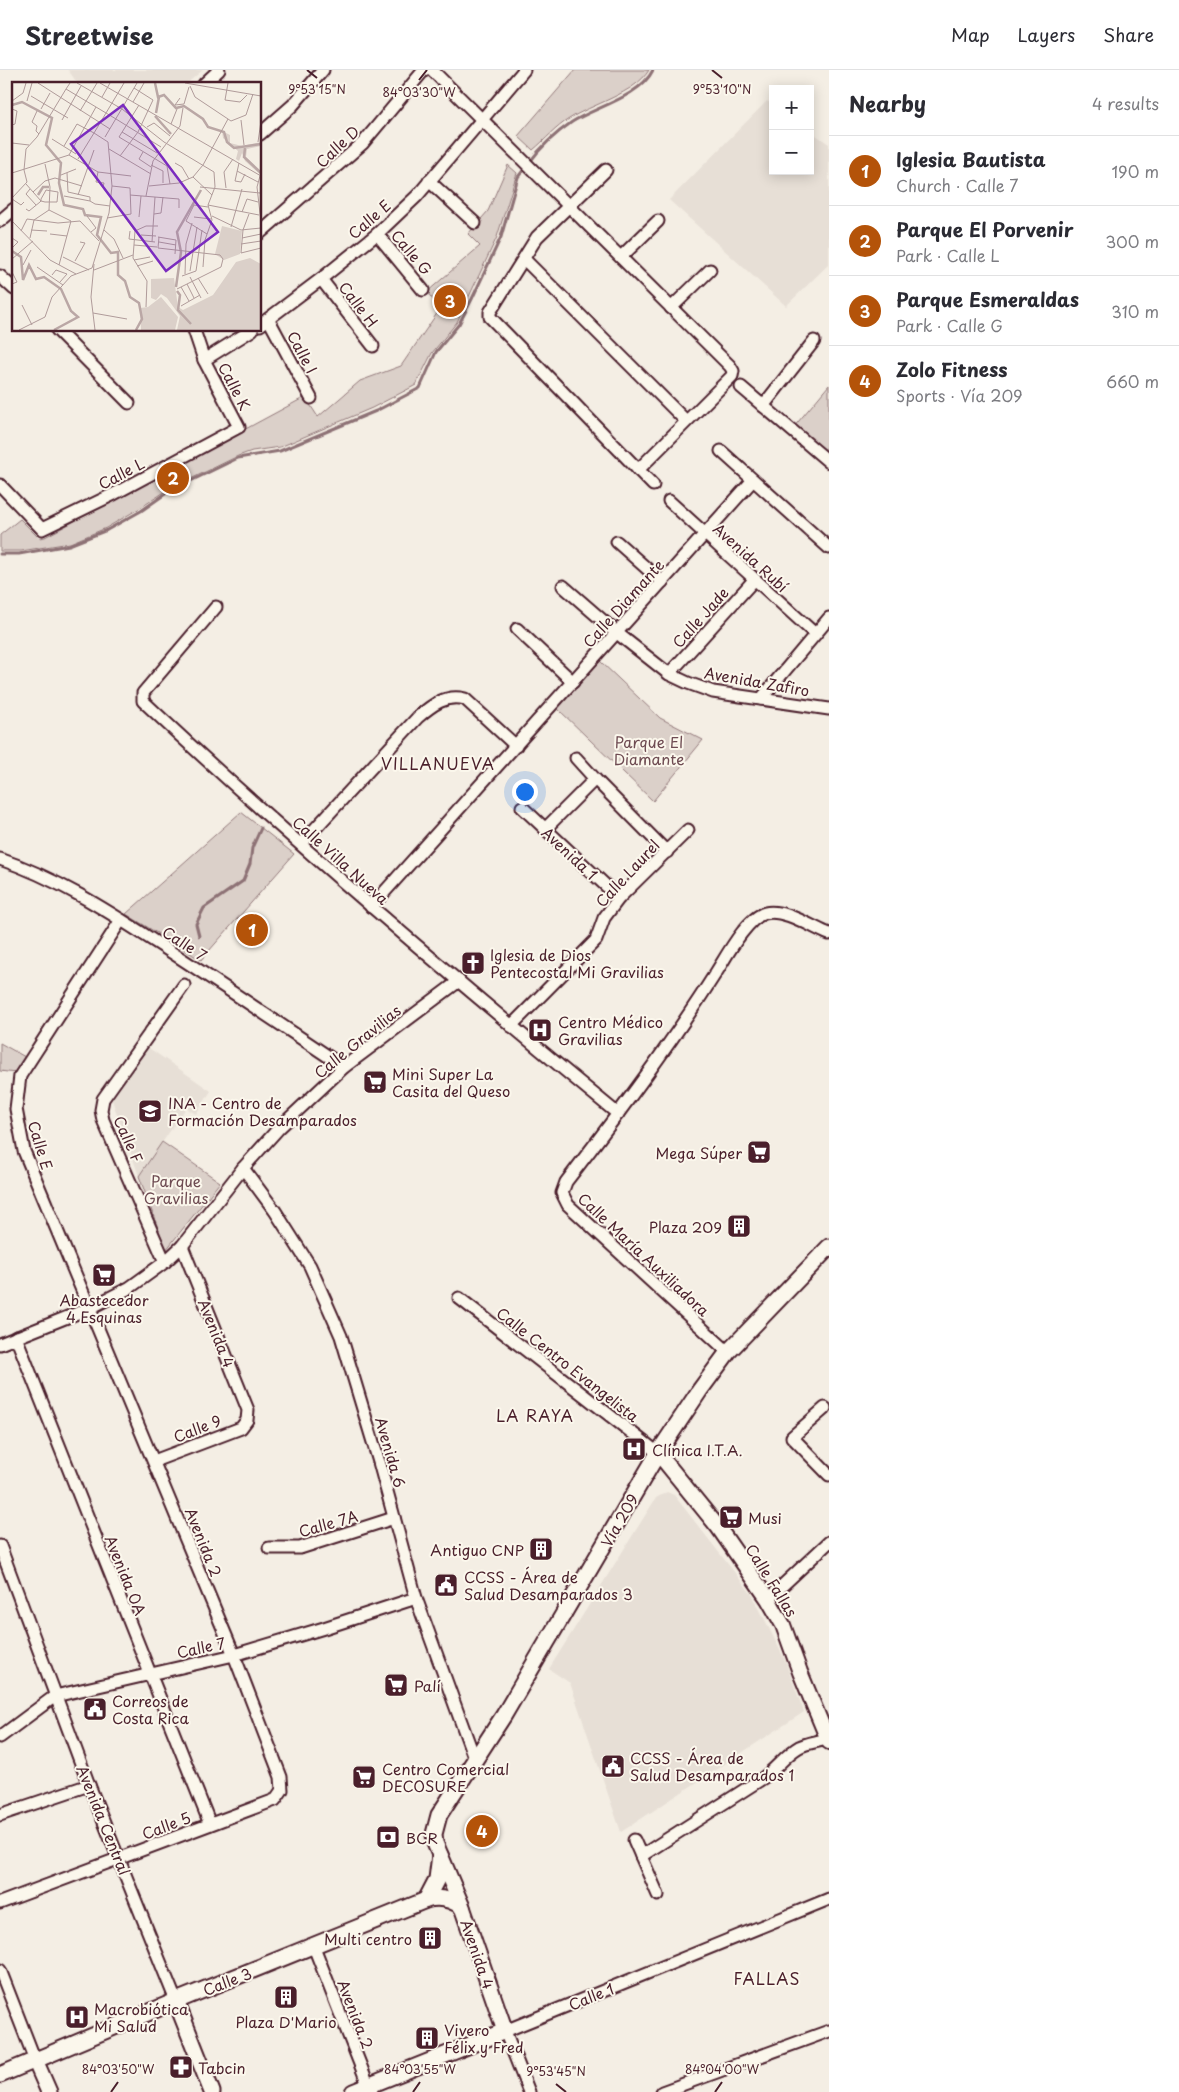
<!DOCTYPE html>
<meta charset="utf-8">
<style>
body{margin:0;font-family:"Playpen Sans",sans-serif;background:#f2f2f3;color:#2b2b33}
.controls{position:absolute;right:15px;top:15px;display:grid;overflow:hidden;border-radius:0px;box-shadow:0 2px 12px #0003}
.controls button{width:45px;height:45px;display:grid;place-items:center;padding:0;border:0;border-bottom:1px solid #e1e1e2;background:#fff;color:#2b2b33;font:25px sans-serif}
.you{position:absolute;left:524px;top:721px;width:18px;height:18px;margin:-12px;border:4px solid #fff;border-radius:50%;background:#1a73e8;box-shadow:0 0 0 8px #1a73e833}
.badge{display:grid;place-items:center;width:32px;height:32px;border-radius:50%;background:#b45309;color:#fff;font-size:16px;font-weight:700}
.pin{position:absolute;translate:-50% -50%;border:2px solid #fff;box-shadow:0 1px 5px #0006}
.list{margin:0;padding:0;list-style:none}
h2{display:flex;justify-content:space-between;align-items:center;height:65px;margin:0;padding:0 20px;font-size:21px}
h2 small{font-size:16px;font-weight:400;color:#7c7c81}
.list li{display:grid;grid-template-columns:32px 1fr auto;gap:15px;align-items:center;box-sizing:border-box;height:70px;padding:0 20px;border-top:1px solid #e1e1e2}
.list b{display:block;font-size:19px;white-space:nowrap}
.list p{margin:0;font-size:16px;white-space:nowrap;color:#7c7c81}
.list em{font-size:16px;font-style:normal;color:#7c7c81}
.map{position:relative;flex:none;width:829px;height:2022px;overflow:hidden}
header{display:flex;align-items:center;gap:30px;box-sizing:border-box;height:70px;padding:0 25px;background:#fff;border-bottom:1px solid #e1e1e2}
header strong{font-size:24px}
nav{display:flex;gap:28px;margin-inline-start:auto;font-size:18px}
main{display:flex}
aside{flex:1;background:#fff}
.map>svg:first-child{display:block}
.built{fill:#e7dfd6}
.green{fill:#dbd0c9;stroke:#92787a}
.lines{fill:none;stroke-linecap:round;stroke-linejoin:round}
.stream{stroke:#8d7174;stroke-width:3}
.minor-casing{stroke:#4a1f2b;stroke-width:15}
.tertiary-casing{stroke:#4a1f2b;stroke-width:18}
.secondary-casing{stroke:#4a1f2b;stroke-width:19}
.minor{stroke:#fbf7ec;stroke-width:11}
.tertiary{stroke:#fbf7ec;stroke-width:14}
.secondary{stroke:#fbf7ec;stroke-width:15}
.ticks{fill:none;stroke:#4a1f2b;stroke-width:2}
.labels{text-anchor:middle;dominant-baseline:central;stroke-width:4;stroke-linejoin:round;paint-order:stroke}
.street-label{font-size:15px;fill:#4a1f2b;stroke:#fbf7ec}
.park-label{font-size:15px;fill:#6e4b52;stroke:#fbf7ec}
.poi-label{font-size:15px;fill:#4a1f2b;stroke:#fbf7ec;text-anchor:start}
.neighbourhood-label{font-size:16px;letter-spacing:1px;fill:#4a1f2b;stroke:#fbf7ec}
.inset-river{fill:none;stroke:#baa7a5;stroke-width:2.5}
.inset-road{fill:none;stroke:#b09b9a;stroke-width:1}
.view{fill:#7b2cbf;fill-opacity:0.15;stroke:#7b2cbf;stroke-width:2.5}
.inset-edge{fill:none;stroke:#4a1f2b;stroke-width:2.5}
.ticks-label{font-size:12px;text-anchor:middle;fill:#4a1f2b;stroke:#fbf7ec;stroke-width:4;stroke-linejoin:round;paint-order:stroke}
</style>
<header>
<strong>Streetwise</strong>
<nav><a>Map</a><a>Layers</a><a>Share</a></nav>
</header>
<main>
<div class="map">
<svg width="829" height="2022" viewBox="0 0 829 2022">
<rect width="100%" height="100%" fill="#f4eee4"/>
<filter id="ink" filterUnits="userSpaceOnUse"><feTurbulence type="fractalNoise" baseFrequency=".02" numOctaves="2"/><feDisplacementMap in="SourceGraphic" scale="10" xChannelSelector="R" yChannelSelector="G"/><feConvolveMatrix kernelMatrix="1 2 1 2 8 2 1 2 1" color-interpolation-filters="sRGB"/></filter>
<g filter="url(#ink)">
<!-- built -->
<g class="built">
<path d="M68 0H203L186 14H78Z"/>
<path d="M767 31 773 35V101H810V61L829 74V194L786 236 669 130Z"/>
<path d="M146 976 211 1021 196 1044 186 1038 139 1106 112 1030Z"/>
<path d="M667 1422 674 1425 753 1526 784 1588 804 1642 621 1762 570 1613 549 1599 656 1428Z"/>
</g>
<!-- green -->
<g class="green">
<path d="M575 0H649C636 23 590 35 569 49 556 57 545 70 533 80L518 66Z"/>
<path d="M508 95 517 103 497 167 457 252 432 283 416 315 372 338 280 377 252 381 238 386 166 421 140 438 106 458 70 473 21 481H0V465L20 449 39 468 45 467 305 327 318 347 360 311 401 296 440 239 427 222 480 176 468 164 488 141Z"/>
<path d="M829 315V375L822 383 793 358Z"/>
<path d="M600 591 660 648 703 670 653 731 557 638Z"/>
<path d="M241 742 294 784 201 890 126 844Z"/>
<path d="M0 973 25 987 15 1003 0 1001Z"/>
<path d="M162 1072 220 1112 166 1180 139 1106Z"/>
</g>
<g class="lines">
<!-- stream -->
<g class="stream">
<path d="M529 93C540 78 556 63 572 52 595 37 640 27 653 0"/>
<path d="M0 484H19L69 475 107 460 141 441 168 422 238 388 280 381 376 341 420 318 436 282 459 254 472 229 501 167 518 107 525 98"/>
<path d="M199 866 196 854 204 838 243 811 250 794 252 778 261 758"/>
</g>
<!-- minor casing -->
<g class="minor-casing">
<g id="minor">
<path d="M432 0 730 296 733 301 732 306 638 400"/>
<path d="M204 14 219 0"/>
<path d="M260 64 293 35 323 0"/>
<path d="M606 100 537 167 490 242V247L653 415"/>
<path d="M429 111 475 153"/>
<path d="M0 151 14 139"/>
<path d="M260 163 363 73 424 0"/>
<path d="M377 164 423 220"/>
<path d="M621 187 658 151"/>
<path d="M524 189 686 351"/>
<path d="M0 206 14 219"/>
<path d="M321 209 373 276"/>
<path d="M671 238 710 200"/>
<path d="M269 250 311 328"/>
<path d="M260 255 321 209 377 164 417 126 524 0"/>
<path d="M57 260 129 333"/>
<path d="M204 290 252 260"/>
<path d="M741 317 829 392"/>
<path d="M763 336 814 271"/>
<path d="M721 381 829 478"/>
<path d="M0 415 42 459 114 424 239 357 204 290 194 260"/>
<path d="M669 431 814 563"/>
<path d="M617 472 662 512"/>
<path d="M563 516 617 563 669 604 688 613 713 622 829 639"/>
<path d="M216 537 143 623V631C296 775 456 911 618 1044"/>
<path d="M517 559 573 612"/>
<path d="M669 604 754 510"/>
<path d="M761 629 829 548"/>
<path d="M576 688 595 709 667 782"/>
<path d="M522 737 619 828"/>
<path d="M545 759 595 709"/>
<path d="M301 774 418 647C432 635 446 624 465 629L516 676"/>
<path d="M0 789C56 808 105 839 154 871 218 912 281 955 344 997"/>
<path d="M371 837 753 410"/>
<path d="M511 956 596 870 604 848 619 828 688 760"/>
<path d="M243 1098 275 1141 310 1196 341 1266 379 1392 416 1528 475 1690"/>
<path d="M165 1192 103 1050 101 1040 103 1029 184 915"/>
<path d="M459 1228 658 1383"/>
<path d="M16 1267 210 1754"/>
<path d="M0 1274 90 1238 129 1218 165 1192 182 1176 243 1098 279 1058 344 997 459 911"/>
<path d="M728 1282 568 1135 562 1123 566 1112C619 1043 671 974 717 901 727 885 747 848 765 843 783 838 812 857 829 864"/>
<path d="M825 1338 792 1367 829 1405"/>
<path d="M154 1391 241 1358 247 1350 248 1340 182 1176"/>
<path d="M0 1476 89 1715 176 1931"/>
<path d="M269 1478H300L394 1448"/>
<path d="M768 1529 829 1472"/>
<path d="M0 1667 55 1626 234 1585 324 1558 416 1528"/>
<path d="M0 1745 89 1715"/>
<path d="M634 1770 658 1825"/>
<path d="M641 1786 763 1708C776 1699 785 1685 799 1677 809 1672 819 1672 829 1668"/>
<path d="M0 1833 275 1730 282 1720 281 1707 234 1585 24 1081 16 1039 20 1006 121 850"/>
<path d="M314 1877 371 2022"/>
<path d="M0 1900 35 1990"/>
<path d="M529 2022 505 1961 829 1829"/>
<path d="M662 2022 829 1961"/>
</g>
</g>
<!-- tertiary casing -->
<g class="tertiary-casing">
<path id="tertiary" d="M658 1383 718 1457 768 1529 783 1555 800 1602 829 1672"/>
</g>
<!-- secondary casing -->
<g class="secondary-casing">
<g id="secondary">
<path d="M426 1830 437 1809 440 1785"/>
<path d="M176 1931 212 2022"/>
<path d="M35 1990 49 2022"/>
<path d="M0 2005 176 1931 426 1830C439 1826 451 1829 462 1837"/>
<path d="M353 2022 505 1961 462 1837 435 1773 434 1764 439 1745 504 1645 658 1383 700 1320 728 1282 829 1177"/>
</g>
</g>
<!-- minor -->
<use href="#minor" class="minor"/>
<!-- tertiary -->
<use href="#tertiary" class="tertiary"/>
<!-- secondary -->
<use href="#secondary" class="secondary"/>
</g>
</g>
<!-- ticks -->
<path class="ticks" d="M307 0 317 8M712 0 722 8M419 10 427 0M556 2014 566 2022M111 2022 118 2012M413 2022 420 2012M715 2022 722 2012"/>
<!-- icons -->
<defs>
<g id="church-square" transform="scale(1.25)"><rect x="-9" y="-9" width="18" height="18" rx="4" fill="#4a1f2b" stroke="#fbf7ec"/><path d="M-1.2-6h2.4v3.5h3.3v2.4h-3.3V6h-2.4V-.1h-3.3v-2.4h3.3Z" fill="#fff"/></g>
<g id="hospital-square" transform="scale(1.25)"><rect x="-9" y="-9" width="18" height="18" rx="4" fill="#4a1f2b" stroke="#fbf7ec"/><path d="M-5-5h3v3.5h4V-5h3V5h-3V1.5h-4V5h-3Z" fill="#fff"/></g>
<g id="supermarket-square" transform="scale(1.25)"><rect x="-9" y="-9" width="18" height="18" rx="4" fill="#4a1f2b" stroke="#fbf7ec"/><path d="M-6-5.5h2.5l.6 2H6L4.5 2H-2.5L-4.4-4H-6ZM-1.5 3.2a1.3 1.3 0 1 0 .1 0ZM3 3.2a1.3 1.3 0 1 0 .1 0Z" fill="#fff"/></g>
<g id="university-square" transform="scale(1.25)"><rect x="-9" y="-9" width="18" height="18" rx="4" fill="#4a1f2b" stroke="#fbf7ec"/><path d="M0-5L7-2L0 1L-7-2ZM-4 1L0 2.5L4 1V4Q0 6-4 4Z" fill="#fff"/></g>
<g id="building-square" transform="scale(1.25)"><rect x="-9" y="-9" width="18" height="18" rx="4" fill="#4a1f2b" stroke="#fbf7ec"/><path d="M-4-6H4V6H1V3H-1V6H-4ZM-2.5-4.3h1.7v1.8h-1.7ZM.8-4.3h1.7v1.8H.8ZM-2.5-1h1.7V.8h-1.7ZM.8-1h1.7V.8H.8Z" fill="#fff"/></g>
<g id="civic-square" transform="scale(1.25)"><rect x="-9" y="-9" width="18" height="18" rx="4" fill="#4a1f2b" stroke="#fbf7ec"/><path d="M-.6-6.5H3V-4.5H.6V-3L4-1V1h2V6H-6V1h2V-1L-.6-3ZM-1.2 2.5V6h2.4V2.5Z" fill="#fff"/></g>
<g id="bank-square" transform="scale(1.25)"><rect x="-9" y="-9" width="18" height="18" rx="4" fill="#4a1f2b" stroke="#fbf7ec"/><path d="M-6-4H6V4H-6ZM0-2.3a2.3 2.3 0 1 0 0 4.6a2.3 2.3 0 1 0 0-4.6Z" fill="#fff"/></g>
<g id="pharmacy-square" transform="scale(1.25)"><rect x="-9" y="-9" width="18" height="18" rx="4" fill="#4a1f2b" stroke="#fbf7ec"/><path d="M-2-6h4v4h4v4h-4v4h-4v-4h-4v-4h4Z" fill="#fff"/></g>
</defs>
<g fill-rule="evenodd">
<use href="#church-square" x="473" y="893"/>
<use href="#hospital-square" x="540" y="960"/>
<use href="#supermarket-square" x="375" y="1012"/>
<use href="#university-square" x="150" y="1041"/>
<use href="#supermarket-square" x="759" y="1082"/>
<use href="#building-square" x="739" y="1156"/>
<use href="#supermarket-square" x="104" y="1205"/>
<use href="#hospital-square" x="634" y="1379"/>
<use href="#supermarket-square" x="731" y="1447"/>
<use href="#building-square" x="541" y="1479"/>
<use href="#civic-square" x="446" y="1515"/>
<use href="#supermarket-square" x="396" y="1615"/>
<use href="#civic-square" x="95" y="1639"/>
<use href="#civic-square" x="613" y="1696"/>
<use href="#supermarket-square" x="364" y="1707"/>
<use href="#bank-square" x="388" y="1767"/>
<use href="#building-square" x="430" y="1868"/>
<use href="#building-square" x="286" y="1927"/>
<use href="#hospital-square" x="77" y="1947"/>
<use href="#building-square" x="427" y="1968"/>
<use href="#pharmacy-square" x="181" y="1997"/>
</g>
<g class="labels">
<!-- street labels -->
<g class="street-label">
<text transform="translate(337 76) rotate(-44)">Calle D</text>
<text transform="translate(369 149) rotate(-41)">Calle E</text>
<text transform="translate(412 182) rotate(50)">Calle G</text>
<text transform="translate(359 234) rotate(52)">Calle H</text>
<text transform="translate(303 282) rotate(62)">Calle I</text>
<text transform="translate(235 316) rotate(63)">Calle K</text>
<text transform="translate(121 403) rotate(-28)">Calle L</text>
<text transform="translate(751 487) rotate(42)">Avenida Rubí</text>
<text transform="translate(623 533) rotate(-48)">Calle Diamante</text>
<text transform="translate(700 547) rotate(-48)">Calle Jade</text>
<text transform="translate(757 611) rotate(10)">Avenida Zafiro</text>
<text transform="translate(570 783) rotate(43)">Avenida 1</text>
<text transform="translate(341 790) rotate(42)">Calle Villa Nueva</text>
<text transform="translate(627 803) rotate(-47)">Calle Laurel</text>
<text transform="translate(185 873) rotate(33)">Calle 7</text>
<text transform="translate(357 971) rotate(-39)">Calle Gravilias</text>
<text transform="translate(129 1069) rotate(66)">Calle F</text>
<text transform="translate(41 1075) rotate(73)">Calle E</text>
<text transform="translate(644 1184) rotate(43)">Calle María Auxiliadora</text>
<text transform="translate(217 1263) rotate(68)">Avenida 4</text>
<text transform="translate(568 1294) rotate(38)">Calle Centro Evangelista</text>
<text transform="translate(197 1358) rotate(-21)">Calle 9</text>
<text transform="translate(391 1382) rotate(74)">Avenida 6</text>
<text transform="translate(619 1450) rotate(-60)">Vía 209</text>
<text transform="translate(328 1453) rotate(-16)">Calle 7A</text>
<text transform="translate(204 1472) rotate(68)">Avenida 2</text>
<text transform="translate(126 1505) rotate(68)">Avenida 0A</text>
<text transform="translate(772 1510) rotate(58)">Calle Fallas</text>
<text transform="translate(201 1577) rotate(-12)">Calle 7</text>
<text transform="translate(104 1750) rotate(68)">Avenida Central</text>
<text transform="translate(166 1755) rotate(-21)">Calle 5</text>
<text transform="translate(478 1884) rotate(71)">Avenida 4</text>
<text transform="translate(227 1911) rotate(-21)">Calle 3</text>
<text transform="translate(591 1926) rotate(-22)">Calle 1</text>
<text transform="translate(356 1944) rotate(69)">Avenida 2</text>
</g>
<!-- park labels -->
<g class="park-label">
<text x="649" y="671">Parque El<tspan x="649" dy="17">Diamante</tspan></text>
<text x="176" y="1110">Parque<tspan x="176" dy="17">Gravilias</tspan></text>
</g>
<!-- poi labels -->
<g class="poi-label">
<text x="490" y="884">Iglesia de Dios<tspan x="490" dy="17">Pentecostal Mi Gravilias</tspan></text>
<text x="558" y="951">Centro Médico<tspan x="558" dy="17">Gravilias</tspan></text>
<text x="392" y="1003">Mini Super La<tspan x="392" dy="17">Casita del Queso</tspan></text>
<text x="168" y="1032">INA - Centro de<tspan x="168" dy="17">Formación Desamparados</tspan></text>
<text x="742" y="1082" text-anchor="end">Mega Súper</text>
<text x="722" y="1156" text-anchor="end">Plaza 209</text>
<text x="104" y="1229" text-anchor="middle">Abastecedor<tspan x="104" dy="17">4 Esquinas</tspan></text>
<text x="652" y="1379">Clínica I.T.A.</text>
<text x="748" y="1447">Musi</text>
<text x="524" y="1479" text-anchor="end">Antiguo CNP</text>
<text x="464" y="1506">CCSS - Área de<tspan x="464" dy="17">Salud Desamparados 3</tspan></text>
<text x="414" y="1615">Palí</text>
<text x="112" y="1630">Correos de<tspan x="112" dy="17">Costa Rica</tspan></text>
<text x="630" y="1687">CCSS - Área de<tspan x="630" dy="17">Salud Desamparados 1</tspan></text>
<text x="382" y="1698">Centro Comercial<tspan x="382" dy="17">DECOSURE</tspan></text>
<text x="406" y="1767">BCR</text>
<text x="412" y="1868" text-anchor="end">Multi centro</text>
<text x="94" y="1938">Macrobiótica<tspan x="94" dy="17">Mi Salud</tspan></text>
<text x="286" y="1951" text-anchor="middle">Plaza D'Mario</text>
<text x="444" y="1959">Vivero<tspan x="444" dy="17">Félix y Fred</tspan></text>
<text x="198" y="1997">Tabcin</text>
</g>
<!-- neighbourhood labels -->
<g class="neighbourhood-label">
<text x="438" y="693">VILLANUEVA</text>
<text x="535" y="1345">LA RAYA</text>
<text x="767" y="1908">FALLAS</text>
</g>
</g>
<!-- overview -->
<g transform="translate(12 12)">
<rect width="249" height="249" fill="#f4eee4"/>
<path d="M210 49 218 53V61L230 64 249 60V64L235 67 234 75 249 89V93L233 79 230 71 227 79 224 77 226 69 211 56ZM210 144 230 149 228 172 212 178 203 172ZM238 176 249 182V248H165L168 234 155 216 149 212 144 218 139 216V197L162 196 166 225 171 228 201 213 224 180ZM149 215 166 235 163 248H129L128 226 136 225Z" fill="#dbd0c9"/>
<path class="inset-river" d="M143 1 146 15 152 13 164 26 172 24 191 37 196 45 212 50 215 60 222 66 249 62M0 23 10 20 40 36 34 63 49 81 47 101 52 123 71 127 73 133 89 135 85 153 99 171 106 170V193L113 199 118 215 127 221 130 237 124 248M144 31 147 15M143 34 159 52M233 66 232 75 249 91M26 113 31 105H37M0 169 9 175 11 198 17 183 24 197 32 195 49 207 59 229 66 235 42 248M164 205 169 170 165 150 189 108M165 209 168 213 166 228 179 242"/>
<path class="inset-road" d="M26 1 98 47M58 1 54 7 104 37M65 1 110 27M88 1 249 94M173 1 249 14M216 1 213 18 228 20 235 13M178 4 183 15 219 39 234 33 241 12M19 14 56 36M90 15 98 1M168 16 163 23 172 22 177 5M0 19 11 11 14 1M15 19 20 1M121 20 132 1M127 23 107 55 155 84 158 102M0 27 5 29 3 42 0 43M29 27 38 11M110 27 152 60 202 90 203 105 196 123 200 138 193 158 191 185M25 29 20 40 25 44 24 49 27 52M68 29 85 1M104 37 149 65M50 38 69 4M229 38 232 63M159 42 165 27M135 45 142 41 158 54M110 50 145 71M93 55 125 1M40 57 64 72M246 60 249 39M0 61 17 63M52 64 65 42 82 51 66 77M97 67 139 92M131 70 127 77 139 85M57 73 84 25M108 74 126 50 141 18 122 6M163 81 170 85 177 97M227 81 223 99 229 100 233 92M33 82 38 105 37 128M139 83 151 89V101M225 89 246 100M86 90 84 100 92 101 91 105M0 91 57 73 86 90 119 94M55 91 56 110 78 115V119L83 122 98 124M49 93 64 87M248 94 245 105 249 140M181 95 200 113M137 104 167 101 181 95 191 83 216 37M188 105 248 111M214 106 212 90 221 77M18 107 14 112 24 123M21 110 33 99 43 96 70 104M66 113 82 68M118 113 167 117V126M52 114 78 119M134 114 141 79 168 44 171 26M0 116 15 100 12 88 14 67 25 55 54 7M0 117 9 123 12 120M196 123 247 133M14 127 17 129 28 120 29 119V117L33 110 34 108 46 110 45 120H33L29 119 14 102M230 130 235 117 246 120M142 132 149 131 151 115M237 132 231 148 229 171 249 166M75 134 84 146 79 150M200 134 229 148 249 146M113 135 123 149 121 176 135 199 134 225M127 135 129 114M182 135 199 137M95 136 119 132 118 106 100 104M0 139 38 178 64 192M219 145 230 107M19 148 35 149M92 148 102 157 111 176M9 149 15 137 46 141 68 139 87 159M118 149 117 157 143 160M123 149 134 144H146M38 152 55 154M195 152 174 139 182 123 196 125M129 153 144 154M146 155 164 158 163 172M147 155 146 166 208 173 211 177 209 185 165 207M0 156 6 160 0 166M18 156 22 138 37 128 59 139 47 183M230 156 249 152M140 160 143 115M147 160 164 163M229 162 249 159M122 163 145 165M51 175 77 188M0 177 21 159M122 178 138 175M63 179 73 161 68 160M82 182 79 215 83 248M11 183 19 168M125 184 141 179M25 185 51 203M82 188 121 173M178 189 185 145M0 190 5 200 0 202M173 192 174 162 180 141M40 193 44 188 55 192 48 200M170 194 184 189 190 148M178 195 189 216M186 196 196 212M175 202 182 216M169 205 177 219M10 223 20 243M169 224 188 213M81 231 115 237M7 248 33 235 40 215 59 194 80 186 97 131 100 104 96 60 82 51 112 1"/>
<path class="view" d="M111 23 206 150 154 189 59 62Z"/>
<rect width="249" height="249" class="inset-edge"/>
</g>
<g class="ticks-label">
<text x="317" y="24">9°53'15"N</text>
<text x="722" y="24">9°53'10"N</text>
<text x="419" y="27">84°03'30"W</text>
<text x="118" y="2004">84°03'50"W</text>
<text x="420" y="2004">84°03'55"W</text>
<text x="722" y="2004">84°04'00"W</text>
<text x="556" y="2006">9°53'45"N</text>
</g>
</svg>
<div class="controls">
<button>+</button>
<button>−</button>
</div>
<div class="you"></div>
<div class="pin badge" style="left:252px;top:860px">1</div>
<div class="pin badge" style="left:173px;top:408px">2</div>
<div class="pin badge" style="left:450px;top:231px">3</div>
<div class="pin badge" style="left:482px;top:1761px">4</div>
</div>
<aside>
<h2>Nearby<small>4 results</small></h2>
<ul class="list">
<li><span class="badge">1</span><div><b>Iglesia Bautista</b><p>Church · Calle 7</p></div><em>190 m</em></li>
<li><span class="badge">2</span><div><b>Parque El Porvenir</b><p>Park · Calle L</p></div><em>300 m</em></li>
<li><span class="badge">3</span><div><b>Parque Esmeraldas</b><p>Park · Calle G</p></div><em>310 m</em></li>
<li><span class="badge">4</span><div><b>Zolo Fitness</b><p>Sports · Vía 209</p></div><em>660 m</em></li>
</ul>
</aside>
</main>
